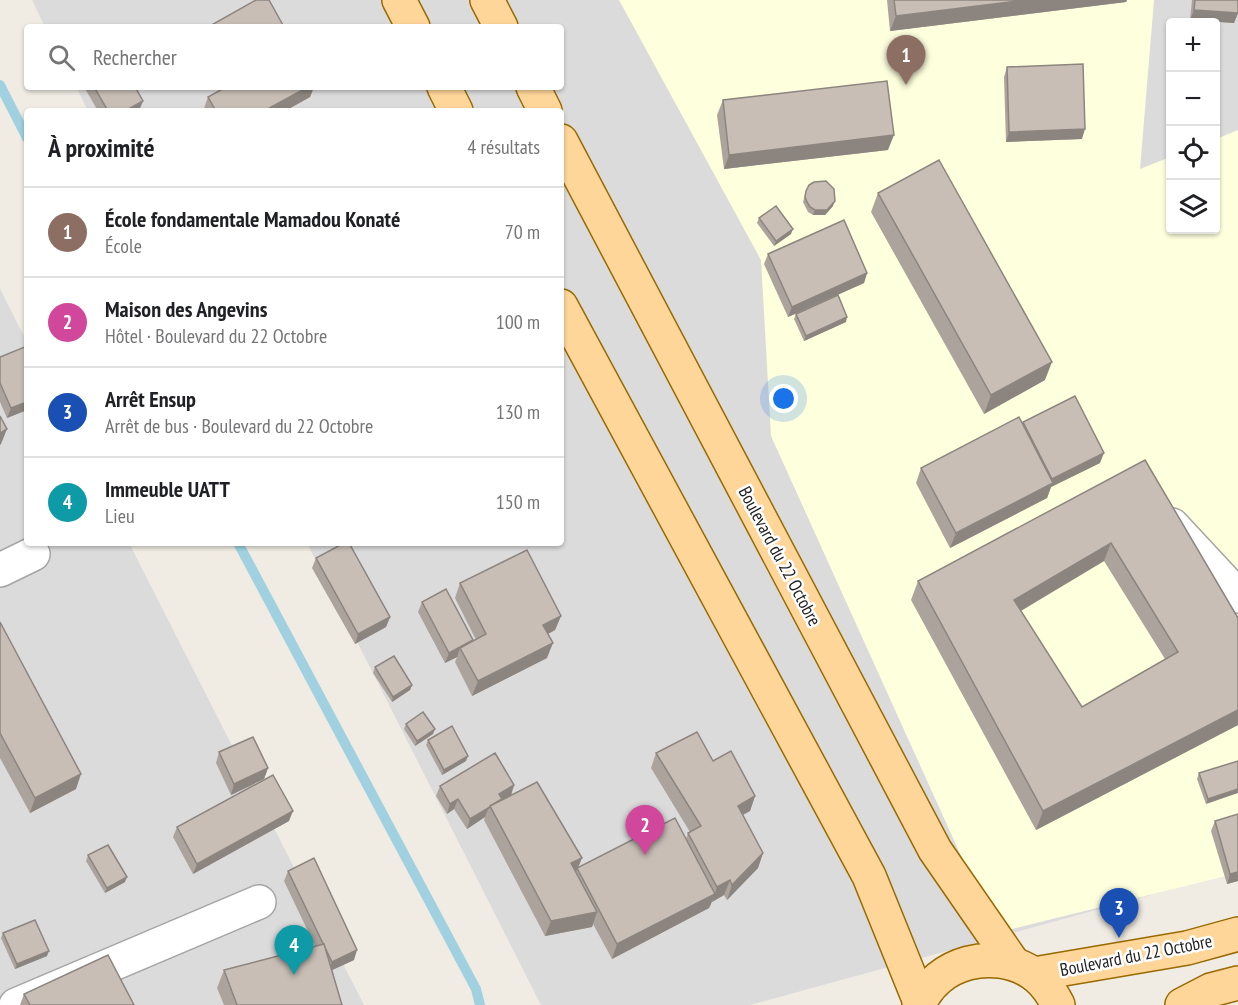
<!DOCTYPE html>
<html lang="fr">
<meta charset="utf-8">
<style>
body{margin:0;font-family:"PT Sans Narrow",sans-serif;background:#f6f6f6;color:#202124}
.controls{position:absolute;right:18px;top:18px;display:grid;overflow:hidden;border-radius:6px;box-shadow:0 2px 4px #0004}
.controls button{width:54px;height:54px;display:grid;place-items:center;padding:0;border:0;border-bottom:2px solid #e0e0e0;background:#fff;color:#202124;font:30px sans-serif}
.you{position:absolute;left:784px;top:399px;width:21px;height:21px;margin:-15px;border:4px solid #fff;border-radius:50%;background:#1a73e8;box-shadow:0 0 0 9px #1a73e833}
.badge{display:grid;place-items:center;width:39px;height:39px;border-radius:50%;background:#b45309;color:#fff;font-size:20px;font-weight:700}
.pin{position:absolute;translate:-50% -50px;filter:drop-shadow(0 2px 3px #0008)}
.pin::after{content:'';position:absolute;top:32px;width:21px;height:18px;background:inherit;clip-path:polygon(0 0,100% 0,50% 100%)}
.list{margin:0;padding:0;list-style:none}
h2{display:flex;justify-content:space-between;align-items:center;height:78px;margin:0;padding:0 24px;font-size:26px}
h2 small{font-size:20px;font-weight:400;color:#757577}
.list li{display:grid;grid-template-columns:39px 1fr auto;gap:18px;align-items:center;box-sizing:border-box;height:90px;padding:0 24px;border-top:2px solid #e0e0e0}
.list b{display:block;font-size:22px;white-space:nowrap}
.list p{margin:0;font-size:20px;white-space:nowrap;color:#757577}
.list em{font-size:20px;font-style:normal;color:#757577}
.icon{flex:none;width:33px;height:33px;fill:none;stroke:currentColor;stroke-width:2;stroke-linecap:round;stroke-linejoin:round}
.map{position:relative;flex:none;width:1238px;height:1005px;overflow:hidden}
.search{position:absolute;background:#fff;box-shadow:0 2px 4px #0004;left:24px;top:24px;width:540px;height:66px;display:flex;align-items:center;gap:15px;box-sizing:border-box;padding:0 21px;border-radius:6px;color:#757577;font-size:22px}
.panel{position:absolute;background:#fff;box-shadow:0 2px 4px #0004;left:24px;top:108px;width:540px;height:438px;border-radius:6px}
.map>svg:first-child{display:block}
.residential{fill:#dcdbdb;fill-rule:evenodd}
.education{fill:#feffdd}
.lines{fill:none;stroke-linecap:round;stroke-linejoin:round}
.stream{stroke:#a1d1e1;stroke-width:10}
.minor-casing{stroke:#a5a5a5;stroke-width:36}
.major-casing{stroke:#986a00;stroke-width:36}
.minor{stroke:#fff;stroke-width:33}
.major{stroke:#ffd699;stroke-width:33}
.wall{fill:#aca39d;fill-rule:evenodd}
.shaded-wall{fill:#8c857f}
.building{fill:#c8beb6;stroke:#8c857f;stroke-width:1.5;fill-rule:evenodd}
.labels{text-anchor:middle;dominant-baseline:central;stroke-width:5;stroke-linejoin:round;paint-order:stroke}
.street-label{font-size:18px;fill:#1e1e1e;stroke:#fff}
</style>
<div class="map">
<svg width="1238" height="1005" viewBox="0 0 1238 1005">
<rect width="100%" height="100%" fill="#f0ece3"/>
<!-- residential -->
<g class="residential">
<path d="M32 0H1238V871L750 1005H541L307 543H561V111H88L76 87H561V27H45ZM1170 22H1216V230H1170Z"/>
<path d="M0 289 27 342V543H129L364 1005H0Z"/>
</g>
<!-- education -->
<path class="education" d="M619 0H1154L1140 169 1170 157V230H1216V139L1238 130V873L996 933 771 436 761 260Z"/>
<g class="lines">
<!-- stream -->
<g class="stream">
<path d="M0 85 27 138"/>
<path d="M238 543 476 989 480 1005"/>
</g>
<!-- minor casing -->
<g class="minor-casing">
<g id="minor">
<path d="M1172 525 1238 596"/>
<path d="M0 570 33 554"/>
<path d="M16 1005 259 902"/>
</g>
</g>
<!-- major casing -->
<g class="major-casing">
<g id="major">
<path d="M399 0 413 27"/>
<path d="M487 0 501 27"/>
<path d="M444 87 456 111"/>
<path d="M533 87 545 111"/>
<path d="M561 141 935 850 1013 963"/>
<path d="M561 306 869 876 920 1002"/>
<path d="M1034 974 1187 948 1238 934"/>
<path d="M919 1005C937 961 994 948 1032 973 1044 981 1052 993 1058 1005"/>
<path d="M1182 1005 1211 990 1238 983"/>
</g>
</g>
<!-- minor -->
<use href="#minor" class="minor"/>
<!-- major -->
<use href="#major" class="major"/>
</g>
<!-- wall -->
<g class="wall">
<path d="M887 0H1127L1126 2 890 31Z"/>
<path d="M1192 0H1238V13L1234 23 1190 20Z"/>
<path d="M1007 67 1082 139 1006 142 1004 77Z"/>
<path d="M84 87H135L139 111H98Z"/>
<path d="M219 87H314L310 97 285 111H203L208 97 221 90Z"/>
<path d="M723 100 888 150 724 169 717 115Z"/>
<path d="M806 191 833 206 825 215H813L808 212 803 202Z"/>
<path d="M878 193 1045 380 984 414 871 212Z"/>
<path d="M759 218 791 234 774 246 757 223Z"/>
<path d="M768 254 867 273 864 283 788 317 764 264Z"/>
<path d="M796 314 846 322 804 341 794 319Z"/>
<path d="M27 346V410L7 418 0 402V357Z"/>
<path d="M1023 422 1100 463 1051 487 1047 498 950 548 916 483 921 468 1022 424Z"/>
<path d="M1145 460 1238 618V725L1036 830 911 600 918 581ZM1104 561 1165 659 1082 707 1021 611Z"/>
<path d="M316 558 390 617 386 627 355 644 312 568Z"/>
<path d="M460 583 561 616 555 630 548 634 547 658 472 696 455 662 457 657 445 663 418 612 422 602 473 641 476 640 455 598Z"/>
<path d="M0 622 76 789 30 813 0 758Z"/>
<path d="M375 667 412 685 410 690 392 702 373 673Z"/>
<path d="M406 724 433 734 415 746 404 729Z"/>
<path d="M428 740 466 761 442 775 426 745Z"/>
<path d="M219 752 268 768 264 779 231 795 216 763Z"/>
<path d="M656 753 713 761 755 796 750 811 743 815 763 853 758 868 727 900 724 895 712 902 709 908 612 959 593 924 592 927 545 936 484 820 485 817 467 829 454 809 447 814 436 796 440 786 514 785 511 795 582 858 578 868 686 839 688 833 690 832 651 768Z"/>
<path d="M1238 761 1206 804 1197 779 1199 773Z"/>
<path d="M1238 814V881L1227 884 1211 831 1215 821Z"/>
<path d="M289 821 193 874 173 837 177 827Z"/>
<path d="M88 855 125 882 105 893 86 861Z"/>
<path d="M288 871 354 960 332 970 342 1005H224L217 988 224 970 315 946 284 881Z"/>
<path d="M3 933 47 956 15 969 1 938Z"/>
<path d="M24 994 134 1005H20Z"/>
</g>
<!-- shaded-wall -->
<g class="shaded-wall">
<path d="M1027 0H1127L1126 2 890 31 896 16Z"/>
<path d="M1194 10 1238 13 1234 23 1190 20Z"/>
<path d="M308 87H314L310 97 285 111H264Z"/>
<path d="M143 101 139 111H125Z"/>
<path d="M1085 129 1082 139 1006 142 1009 132Z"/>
<path d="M894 135 888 150 724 169 729 155Z"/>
<path d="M835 201 833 206 825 215H813L815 210Z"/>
<path d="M793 229 791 234 774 246 776 241Z"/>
<path d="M867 273 864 283 788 317 792 307Z"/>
<path d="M847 317 846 322 804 341 806 336Z"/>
<path d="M1052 362 1045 380 984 414 991 395Z"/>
<path d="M27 402V410L7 418 11 408Z"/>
<path d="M7 429 1 444 0 445V433Z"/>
<path d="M1104 453 1100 463 1051 487 1047 498 950 548 956 533 1050 485 1052 479Z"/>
<path d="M1111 543 1104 561 1007 619 1014 600Z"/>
<path d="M561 616 555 630 538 639 543 625Z"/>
<path d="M390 617 386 627 355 644 358 634Z"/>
<path d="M473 640 470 650 460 648 457 657 445 663 449 653Z"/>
<path d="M553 643 547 658 472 696 478 681Z"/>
<path d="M412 685 410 690 392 702 393 697Z"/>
<path d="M1238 710V725L1036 830 1043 811Z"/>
<path d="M435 729 433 734 415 746 417 741Z"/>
<path d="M468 756 466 761 442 775 444 770Z"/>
<path d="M268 768 264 779 231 795 234 784Z"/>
<path d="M81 774 76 789 30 813 35 798Z"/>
<path d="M514 785 511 795 502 801 499 794Z"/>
<path d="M1238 789V793L1206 804 1208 799Z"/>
<path d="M755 796 750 811 732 820 738 806Z"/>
<path d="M458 799 454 809 447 814 450 804Z"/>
<path d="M489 807 485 817 467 829 470 819Z"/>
<path d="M293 811 289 821 193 874 197 864Z"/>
<path d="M763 853 758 868 727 900 732 885Z"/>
<path d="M582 858 576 872 571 863Z"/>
<path d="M1238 872V881L1227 884 1230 874Z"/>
<path d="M127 877 125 882 105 893 107 888Z"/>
<path d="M730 880 724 895 712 902 717 887Z"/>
<path d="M715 894 709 908 612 959 617 944Z"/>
<path d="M597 912 592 927 545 936 551 921Z"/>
<path d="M357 950 354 960 328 972 332 962Z"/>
<path d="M49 951 47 956 15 969 17 964Z"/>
</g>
<!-- building -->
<g class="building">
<path d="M256 0H269L284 27H208Z"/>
<path d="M894 0H1027L896 16Z"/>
<path d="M1195 0H1238V13L1194 10Z"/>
<path d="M1083 64 1085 129 1009 132 1007 67Z"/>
<path d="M887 81 894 135 729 155 723 100Z"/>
<path d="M94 87H135L143 101 125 111H108Z"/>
<path d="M226 87H308L264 111H216L208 97Z"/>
<path d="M939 160 1052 362 991 395 878 193Z"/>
<path d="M826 181 834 189 835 201 827 210H815L810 207 807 202 805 197 806 191 809 185 814 182Z"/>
<path d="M776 206 793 229 776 241 759 218Z"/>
<path d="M844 220 867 273 792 307 768 254Z"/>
<path d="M838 295 847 317 806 336 796 314Z"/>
<path d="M27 346V402L11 408 0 383V357Z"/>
<path d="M1075 396 1104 453 1052 479 1023 422Z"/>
<path d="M0 416 7 429 0 433Z"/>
<path d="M1019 417 1053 483 956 533 921 468Z"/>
<path d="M1145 460 1238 618V710L1043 811 918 581ZM1111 543 1178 652 1082 707 1014 600Z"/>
<path d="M344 543H349L390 617 358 634 316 558Z"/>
<path d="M527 550 561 616 543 625 553 643 478 681 460 648 486 634 460 583Z"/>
<path d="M446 589 473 640 449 653 422 602Z"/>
<path d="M0 622 81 774 35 798 0 733Z"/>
<path d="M394 656 412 685 393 697 375 667Z"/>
<path d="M423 712 435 729 417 741 406 724Z"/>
<path d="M452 726 468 756 444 770 428 740Z"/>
<path d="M697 732 713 761 731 751 755 796 738 806 763 853 732 885 730 880 717 887 688 833 701 826 656 753Z"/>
<path d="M253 737 268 768 234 784 219 752Z"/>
<path d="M495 753 514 785 499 794 502 799 490 806V807L470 819 458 799 450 804 440 786Z"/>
<path d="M1238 761V789L1208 799 1199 773Z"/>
<path d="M273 775 293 811 197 864 177 827Z"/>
<path d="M537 782 582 858 571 863 597 912 551 921 490 806Z"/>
<path d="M1238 814V872L1230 874 1215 821Z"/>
<path d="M675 818 715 894 617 944 577 868Z"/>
<path d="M108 845 127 877 107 888 88 855Z"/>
<path d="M314 858 357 950 332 962 288 871Z"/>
<path d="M35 920 49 951 17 964 3 933Z"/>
<path d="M324 944 342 1005H237L224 970Z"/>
<path d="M108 955 134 1005H30L24 994Z"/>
</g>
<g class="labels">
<!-- street labels -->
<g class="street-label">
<text transform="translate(780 556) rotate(62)">Boulevard du 22 Octobre</text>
<text transform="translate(1136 955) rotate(-11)">Boulevard du 22 Octobre</text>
</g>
</g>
</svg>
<div class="controls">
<button>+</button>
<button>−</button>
<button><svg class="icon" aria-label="locate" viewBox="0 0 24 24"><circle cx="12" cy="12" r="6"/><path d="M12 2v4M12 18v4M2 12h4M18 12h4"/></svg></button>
<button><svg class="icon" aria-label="layers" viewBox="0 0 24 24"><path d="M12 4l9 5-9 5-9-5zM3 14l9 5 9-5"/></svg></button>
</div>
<div class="you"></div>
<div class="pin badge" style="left:906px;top:85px;background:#8d6e63">1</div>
<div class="pin badge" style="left:645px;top:855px;background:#d1479c">2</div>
<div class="pin badge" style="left:1119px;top:938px;background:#1a4fb4">3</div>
<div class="pin badge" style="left:294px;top:975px;background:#0f9aa8">4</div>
<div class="search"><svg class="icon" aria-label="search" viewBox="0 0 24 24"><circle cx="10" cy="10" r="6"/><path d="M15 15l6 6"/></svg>Rechercher</div>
<section class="panel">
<h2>À proximité<small>4 résultats</small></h2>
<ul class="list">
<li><span class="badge" style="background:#8d6e63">1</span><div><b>École fondamentale Mamadou Konaté</b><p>École</p></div><em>70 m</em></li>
<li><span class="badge" style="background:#d1479c">2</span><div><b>Maison des Angevins</b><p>Hôtel · Boulevard du 22 Octobre</p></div><em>100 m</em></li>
<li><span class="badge" style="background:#1a4fb4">3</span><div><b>Arrêt Ensup</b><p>Arrêt de bus · Boulevard du 22 Octobre</p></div><em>130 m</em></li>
<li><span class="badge" style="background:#0f9aa8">4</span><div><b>Immeuble UATT</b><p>Lieu</p></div><em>150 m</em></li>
</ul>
</section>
</div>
